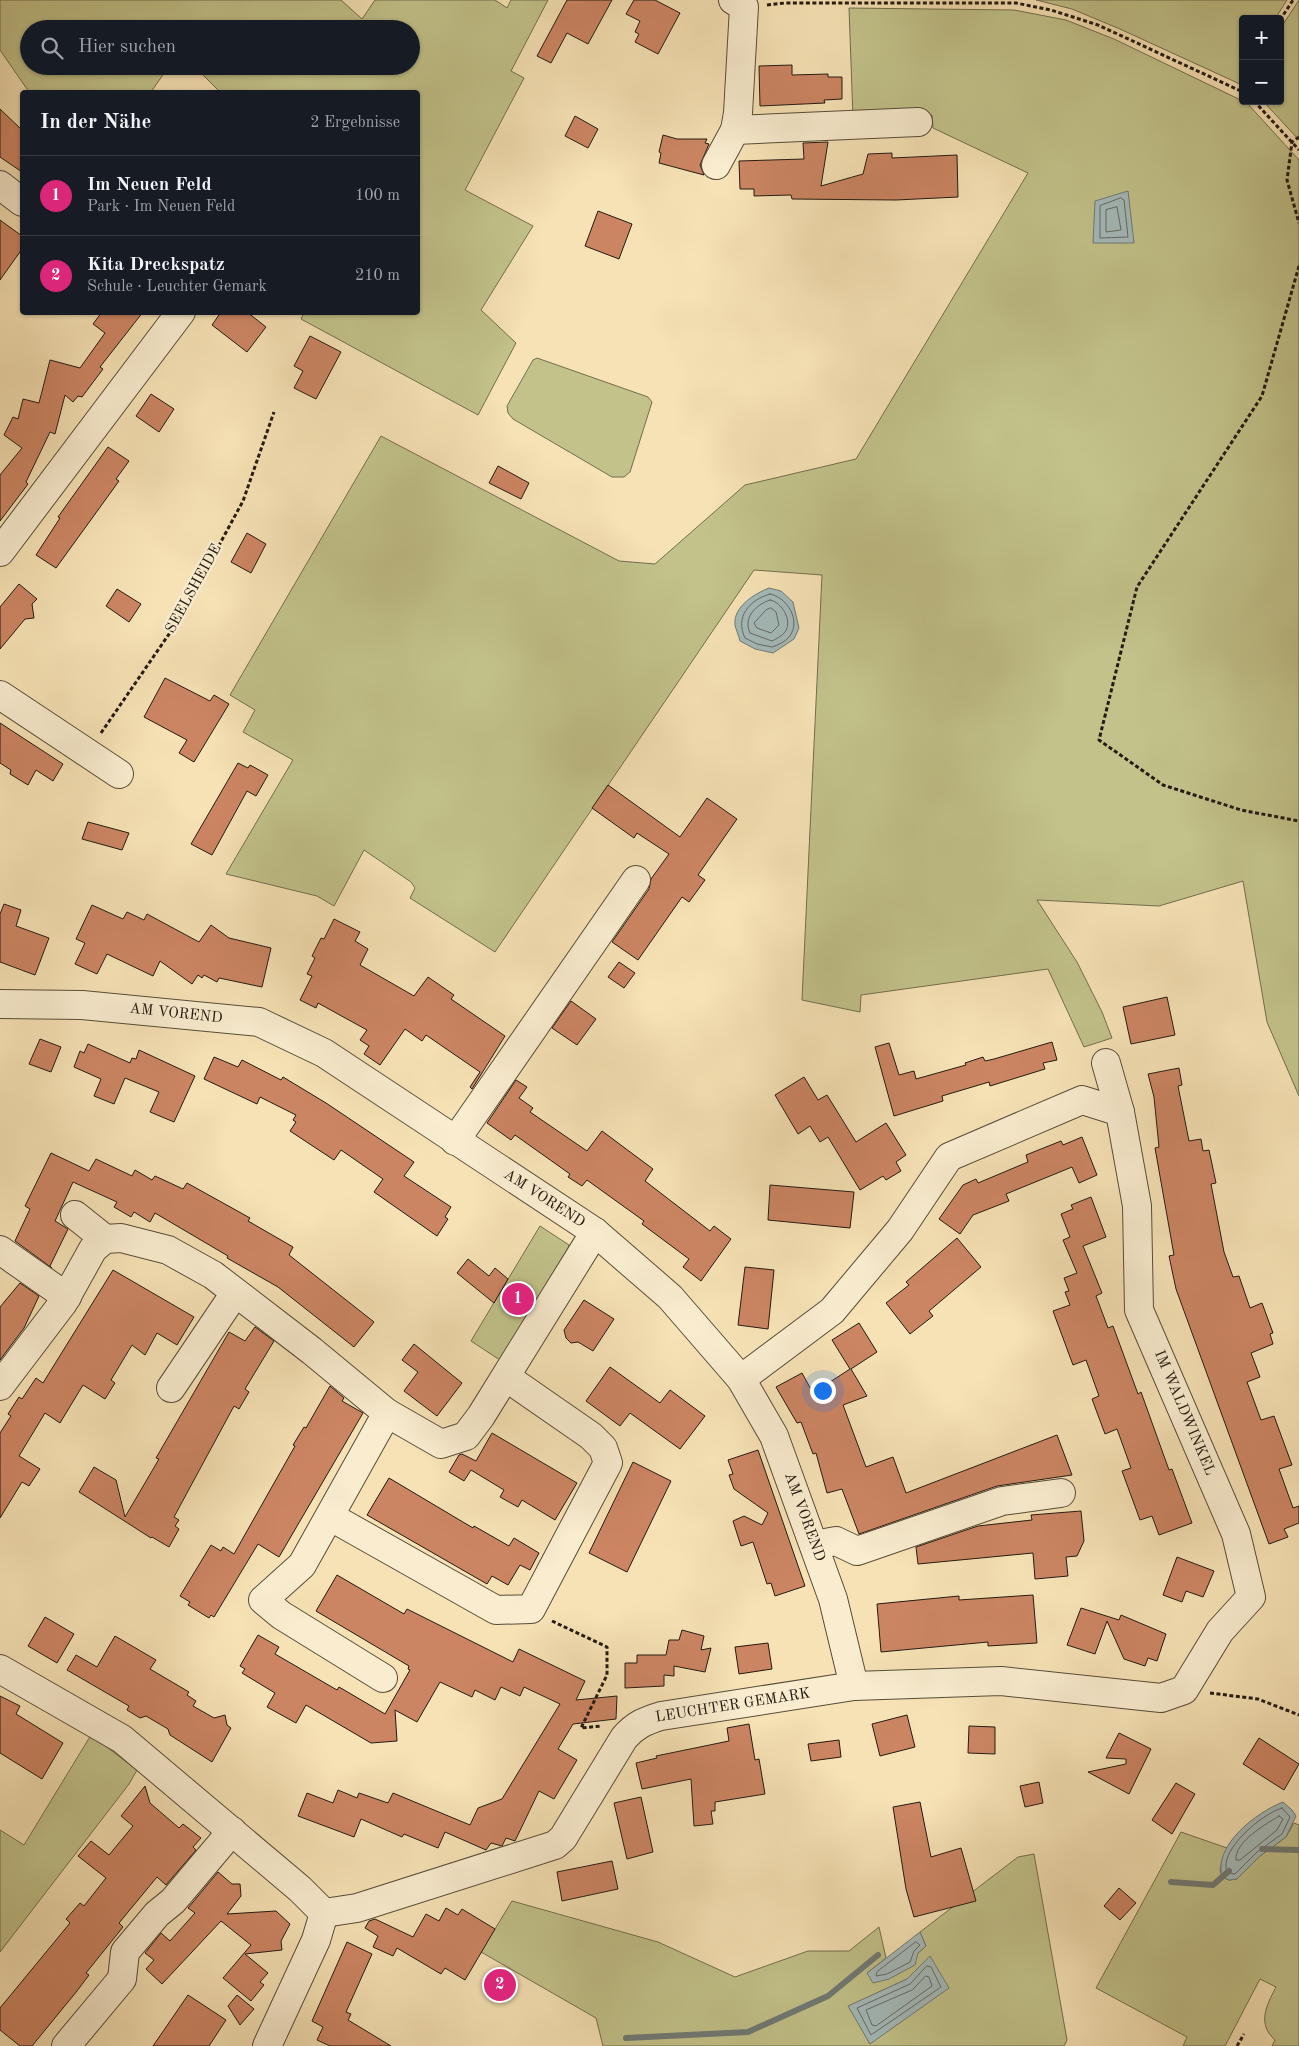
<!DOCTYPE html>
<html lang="de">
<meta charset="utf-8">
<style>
body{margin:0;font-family:"Old Standard TT",serif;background:#242831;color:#f1f3f6}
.controls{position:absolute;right:15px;top:15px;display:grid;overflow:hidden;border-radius:5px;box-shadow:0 1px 4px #0004}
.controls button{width:45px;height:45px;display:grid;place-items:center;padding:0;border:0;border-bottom:1px solid #363941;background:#171b24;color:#f1f3f6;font:25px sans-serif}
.you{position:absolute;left:822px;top:1390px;width:18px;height:18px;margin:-12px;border:4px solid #fff;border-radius:50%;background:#1a73e8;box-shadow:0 0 0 8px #1a73e833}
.badge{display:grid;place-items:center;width:32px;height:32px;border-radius:50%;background:#db2777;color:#fff;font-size:16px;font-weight:700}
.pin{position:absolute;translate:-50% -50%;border:2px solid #fff;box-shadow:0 1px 5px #0006}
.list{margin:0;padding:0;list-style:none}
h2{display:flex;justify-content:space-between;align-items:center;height:65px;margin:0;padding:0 20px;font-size:21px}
h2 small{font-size:16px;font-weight:400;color:#9ea1a6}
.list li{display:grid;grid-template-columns:32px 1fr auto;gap:15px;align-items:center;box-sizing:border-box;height:80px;padding:0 20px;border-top:1px solid #363941}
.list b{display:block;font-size:19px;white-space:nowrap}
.list p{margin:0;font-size:16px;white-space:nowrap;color:#9ea1a6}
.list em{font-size:16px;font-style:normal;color:#9ea1a6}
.icon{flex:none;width:28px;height:28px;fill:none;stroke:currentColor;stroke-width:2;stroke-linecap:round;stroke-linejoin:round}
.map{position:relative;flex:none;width:1299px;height:2046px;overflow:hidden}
.search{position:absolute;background:#171b24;box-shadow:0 1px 4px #0004;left:20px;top:20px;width:400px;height:55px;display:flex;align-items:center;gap:12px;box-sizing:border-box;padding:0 18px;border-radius:28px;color:#9ea1a6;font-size:19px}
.panel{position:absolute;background:#171b24;box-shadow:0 1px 4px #0004;left:20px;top:90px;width:400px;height:225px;border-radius:5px}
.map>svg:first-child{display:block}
.green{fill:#c2c28a;stroke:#726e4d;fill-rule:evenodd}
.water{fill:#a4baba;stroke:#707a76}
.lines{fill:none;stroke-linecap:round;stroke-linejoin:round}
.shore{stroke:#646a65;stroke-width:1}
.stream{stroke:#707a76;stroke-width:6}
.building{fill:#cc8563;stroke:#231a10}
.minor-casing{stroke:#584c39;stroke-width:30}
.path{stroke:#231a10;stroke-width:3;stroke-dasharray:4 2.5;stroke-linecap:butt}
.minor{stroke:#f9eccf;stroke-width:28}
.labels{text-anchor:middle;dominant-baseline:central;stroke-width:5;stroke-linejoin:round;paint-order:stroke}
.street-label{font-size:15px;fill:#231a10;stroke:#f9eccf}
</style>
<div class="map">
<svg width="1299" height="2046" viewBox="0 0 1299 2046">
<rect width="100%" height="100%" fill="#f6e2b5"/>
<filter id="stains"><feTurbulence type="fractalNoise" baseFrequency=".004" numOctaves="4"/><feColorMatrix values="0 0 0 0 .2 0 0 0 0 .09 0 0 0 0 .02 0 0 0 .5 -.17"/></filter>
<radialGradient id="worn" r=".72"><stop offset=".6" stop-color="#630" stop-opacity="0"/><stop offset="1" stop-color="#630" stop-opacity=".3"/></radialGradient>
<!-- green -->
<g class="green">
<path d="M0 0H341L362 19 375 0H495L507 8 511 0H548L511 71 524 78 465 190 533 226 481 310 516 343 478 415 301 319 304 313 418 312V92H220L194 66H411V29H29V66H169L151 92H29L0 50Z"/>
<path d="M1036 0H1287L1275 19H1243L1242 85 1120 29 1072 9Z"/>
<path d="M1299 0V140L1263 101H1280V29Z"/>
<path d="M849 8 1014 10 1066 20 1114 39 1247 103 1299 160V1096L1267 1022 1243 881 1159 906 1037 900 1077 962 1102 1012 1112 1038 1084 1047 1048 969 861 995 860 1012 802 1000 822 575 754 570 495 952 410 898 415 888 411 882 364 850 334 906 317 896 226 874 293 760 243 732 255 710 230 695 381 436 619 561 655 564 745 485 856 459 1028 173 933 128 932 115 853 118Z"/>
<path d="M537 358 648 397 652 402 630 472 624 477H612L513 419 508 413 507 406 533 360Z"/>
<path d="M540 1226 569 1245 565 1257 503 1362 471 1341Z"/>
<path d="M91 1735 137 1770 129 1784 0 1952V1830L24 1845Z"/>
<path d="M1294 1823 1299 1825V2046H1272L1275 2040C1257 2024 1266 2006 1276 1987L1260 1979 1225 2046H1183L1187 2037 1096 1988 1181 1832 1227 1848 1220 1869 1222 1877 1229 1880 1237 1879 1260 1856 1286 1837Z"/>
<path d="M1034 1854 1067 2040 1064 2046H603L596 2018 481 1952 512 1901 658 1942 735 1977 808 1951H849L879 1927 886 1958 867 1973 918 1953 926 1946 920 1932 1018 1857ZM907 1979 870 2044 849 2006Z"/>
</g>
<!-- water -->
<g class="water">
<path d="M1128 191 1134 243H1093L1095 201Z"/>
<path d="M769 588 781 591 793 602 799 628 794 639 773 653 755 649 740 641C739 636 736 630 735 625 733 607 754 594 769 588Z"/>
<path d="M1283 1802 1292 1810 1296 1816 1286 1837 1260 1856 1237 1879 1229 1880 1222 1877C1213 1845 1257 1812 1283 1802Z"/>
<path d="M920 1932 926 1946 918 1953 915 1965 889 1979 873 1983 867 1973Z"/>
<path d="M930 1956 949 1988 870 2044 848 2006 907 1979Z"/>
</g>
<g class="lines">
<!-- shore -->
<g class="shore">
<path d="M1121 198 1124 200 1128 237 1100 238V206Z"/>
<path d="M1117 207 1121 230 1106 232V210Z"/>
<path d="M770 594C787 597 802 621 789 637 785 642 778 645 772 647L757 644 745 638C735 617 749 600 770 594Z"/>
<path d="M770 600C782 602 793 621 785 632 782 636 776 639 772 641L750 633C743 618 755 605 770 600Z"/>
<path d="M771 608 776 612 779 625 771 633 757 628 754 623 766 610Z"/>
<path d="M1282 1808 1290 1817 1282 1834 1257 1852 1235 1874 1227 1873C1218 1850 1262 1814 1282 1808Z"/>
<path d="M1279 1816 1283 1819 1277 1830 1240 1860H1236C1235 1841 1265 1825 1279 1816Z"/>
<path d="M916 1942 920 1945 914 1951 910 1962 887 1974 876 1976 877 1972Z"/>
<path d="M927 1966 931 1967 941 1987 871 2035 857 2008 910 1984Z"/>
<path d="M926 1976 929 1977 932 1986 876 2026 872 2025 866 2010 912 1990Z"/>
</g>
<!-- stream -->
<g class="stream">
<path d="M1262 1849 1299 1850"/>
<path d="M1171 1882 1213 1885 1229 1871"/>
<path d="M626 2038 748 2032 828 1996 878 1955"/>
</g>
</g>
<!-- building -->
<g class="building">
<path d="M567 0H612L588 44 567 33 551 63 537 56Z"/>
<path d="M634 0H655L680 13 658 54 635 42 639 34 635 32 640 21 626 14Z"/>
<path d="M792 65V75L828 74V77H842V99L824 100 825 103 760 106 759 66Z"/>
<path d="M0 109 22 130V172L0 157Z"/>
<path d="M575 116 598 129 588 148 565 136Z"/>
<path d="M663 135 677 139H707L705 143 709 144 700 165 704 175 659 163 661 153 659 152Z"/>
<path d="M828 142 821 186 863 174 868 154 892 153V158L957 155 958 197 896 200 792 199 791 195 754 196V189H740L739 161 804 159 803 143Z"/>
<path d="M598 211 632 224 619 259 585 246Z"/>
<path d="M0 220 22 236V249L0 280Z"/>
<path d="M102 312H143L100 367 103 369 82 397 78 396 73 402 65 395 55 434 50 432 26 482 28 484 0 521V475L22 448 4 435 13 417 18 419 23 399 39 403 50 360 80 368 105 333 93 324Z"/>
<path d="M221 312H247L266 327 247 352 212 325Z"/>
<path d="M310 336 341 352 316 399 294 388 303 371 294 366Z"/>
<path d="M151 394 174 409 159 432 136 416Z"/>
<path d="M108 447 129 461 116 479 119 481 56 568 36 555 60 518 58 517Z"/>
<path d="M498 466 529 483 521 499 489 483Z"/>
<path d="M247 533 266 544 251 573 231 562Z"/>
<path d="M19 584 37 599 32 604 34 618 25 619 0 649V607Z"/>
<path d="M117 589 141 604 129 622 106 606Z"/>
<path d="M165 678 210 701 214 695 229 704 194 762 179 753 187 740 144 717Z"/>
<path d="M0 723 63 764 53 781 36 770 28 785 10 774 11 770 0 763Z"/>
<path d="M238 763 248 768 250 765 268 775 256 796 247 791 212 855 191 844Z"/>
<path d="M608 785 680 837 707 798 737 819 698 875 705 880 689 902 682 897 638 960 612 942 649 889 651 879 669 854 637 833 634 838 592 808Z"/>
<path d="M88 822 129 833 122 850 82 839Z"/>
<path d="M4 904 21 910 16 926 49 938 35 975 0 962V914Z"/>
<path d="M92 905 123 919 127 912 144 920 147 914 199 942 211 925 229 938 271 948 262 987 219 978 217 982 204 975 202 978 198 975 192 984 160 961 153 976 107 954 97 974 75 964 85 943 76 939Z"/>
<path d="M334 919 360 932 355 941 368 949 360 965 414 996 428 977 454 995 451 999 505 1036 472 1089 470 1087 480 1072 426 1035 422 1041 405 1029 380 1065 364 1054 369 1046 360 1040 367 1030 318 1003 316 1008 300 1000 312 976 307 974 315 958 312 956 321 938 324 939Z"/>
<path d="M619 962 635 973 624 988 608 977Z"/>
<path d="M1167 997 1175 1035 1131 1044 1123 1007Z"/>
<path d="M571 1001 596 1019 577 1045 552 1028Z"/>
<path d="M40 1039 61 1047 51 1072 29 1064Z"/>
<path d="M1052 1042 1057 1060 1043 1063 1045 1069 990 1086 989 1082 942 1096 943 1101 894 1116 875 1047 889 1043 899 1075 914 1071 916 1079 966 1065 965 1063 983 1057 985 1061 994 1059Z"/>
<path d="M88 1044 130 1063 132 1058 136 1059 139 1050 195 1076 174 1122 150 1112 159 1092 125 1078 114 1104 94 1096 101 1079 74 1067 80 1051 84 1053Z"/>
<path d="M214 1057 238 1067 242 1060 281 1080 283 1077 326 1103 414 1162 404 1176 451 1207 445 1217 448 1219 437 1236 374 1192 383 1179 341 1150 334 1160 290 1131 296 1122 293 1120 296 1115 260 1097 257 1104 204 1079Z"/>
<path d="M1179 1068 1182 1085 1178 1086 1189 1141 1201 1139 1203 1151 1209 1150 1216 1183 1211 1184 1224 1252 1233 1277 1239 1276 1250 1308 1262 1303 1273 1333 1270 1334 1273 1344 1251 1353 1260 1377 1247 1382 1261 1420 1274 1416 1292 1465 1279 1469 1293 1508 1299 1506V1523L1284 1529 1288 1537 1269 1544 1176 1289 1169 1256 1174 1255 1155 1148 1159 1147 1154 1097 1148 1074Z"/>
<path d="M804 1077 818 1100 827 1095 856 1142 886 1123 906 1155 896 1162 901 1171 886 1180 883 1176 860 1190 828 1137 820 1142 810 1126 798 1134 775 1095Z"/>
<path d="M516 1080 527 1087 519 1098 533 1108 530 1112 587 1151 602 1131 653 1169 645 1181 710 1231 714 1226 731 1239 701 1281 683 1267 689 1259 642 1224 644 1221 587 1180 582 1186 568 1177 570 1174 515 1135 511 1140 487 1123Z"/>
<path d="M1082 1137 1097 1175 1079 1183 1072 1167 1006 1194 1009 1201 973 1215 960 1234 939 1219 963 1185 976 1179 978 1183 1028 1162 1026 1155 1061 1141 1063 1145Z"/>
<path d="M51 1153 89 1171 96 1159 132 1176 135 1170 152 1180 155 1176 183 1189 187 1183 250 1218 248 1221 293 1247 289 1255 374 1322 354 1347 278 1287 227 1258 228 1256 155 1213 150 1222 134 1212 131 1217 114 1207 117 1202 73 1182 55 1221 68 1229 50 1266 52 1268 15 1241 30 1209 25 1206Z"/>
<path d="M770 1185 854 1192 850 1228 768 1220Z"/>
<path d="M1091 1197 1106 1237 1083 1246 1102 1293 1096 1296 1108 1328 1113 1326 1138 1394 1141 1392 1169 1470 1172 1469 1192 1523 1159 1535 1152 1516 1140 1520 1122 1471 1131 1468 1117 1429 1105 1434 1092 1399 1099 1396 1086 1360 1073 1365 1053 1311 1070 1305 1065 1292 1069 1291 1064 1278 1077 1273 1063 1240 1070 1237 1061 1214 1073 1209 1071 1205Z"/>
<path d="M957 1238 981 1267 929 1311 933 1316 910 1334 886 1303 909 1285 906 1282Z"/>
<path d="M468 1259 489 1276 495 1268 508 1279 494 1303 457 1273Z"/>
<path d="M745 1267 774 1270 768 1329 738 1325Z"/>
<path d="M113 1270 194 1317 177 1345 157 1333 145 1355 132 1345 111 1380 115 1383 105 1399 83 1385 60 1423 45 1413 19 1456 40 1469 29 1486 22 1482 0 1518V1433L11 1416 8 1414 19 1397 22 1399 36 1378 43 1383Z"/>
<path d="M20 1283 39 1296 24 1328 0 1360V1307Z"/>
<path d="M584 1300 614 1319 593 1351 578 1342 571 1343 566 1338 564 1330Z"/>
<path d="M859 1323 877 1352 851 1369 867 1396 843 1405 866 1467 893 1457 906 1493 1057 1435 1072 1475 997 1486 859 1534 842 1489 827 1493 816 1453 813 1454 801 1422 797 1423 776 1387 802 1373 813 1393 850 1369 832 1340Z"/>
<path d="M255 1327 274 1341 245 1389 249 1392 239 1409 234 1406 174 1517 179 1520 175 1526 179 1529 169 1547 152 1537 151 1538 79 1492 94 1467 116 1480 125 1517 159 1459 156 1458 229 1332 245 1341Z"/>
<path d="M414 1344 462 1383 437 1416 404 1391 418 1372 402 1360Z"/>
<path d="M610 1367 660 1403 670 1390 705 1416 680 1449 630 1413 620 1426 586 1401Z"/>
<path d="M330 1386 344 1398 342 1401 363 1413 279 1557 258 1544 214 1617 211 1615 209 1618 188 1605 190 1602 180 1596 211 1545 221 1551 223 1547 234 1554 295 1446 293 1445 304 1427 306 1428Z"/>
<path d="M492 1433 577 1483 555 1520 522 1500 518 1507 500 1497 504 1490 471 1470 464 1481 449 1472 459 1455 462 1454 476 1461Z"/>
<path d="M758 1450 805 1586 775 1596 771 1583 767 1584 753 1542 741 1546 733 1521 744 1516 762 1525 768 1513 734 1489 729 1475 733 1474 728 1460Z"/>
<path d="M633 1462 671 1481 627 1572 589 1553Z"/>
<path d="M389 1478 473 1528 474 1526 509 1546 514 1538 539 1553 530 1570 520 1565 508 1585 492 1576 487 1584 367 1515Z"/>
<path d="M1081 1511 1084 1541 1077 1556 1066 1557 1068 1576 1035 1579 1033 1553 918 1564 916 1547 978 1526 1032 1520 1031 1515Z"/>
<path d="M1177 1557 1214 1571 1203 1597 1186 1591 1182 1602 1163 1595Z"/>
<path d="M337 1575 404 1614 407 1609 513 1662 519 1649 585 1681 576 1700 617 1696 616 1719 573 1724 558 1749 577 1760 554 1799 539 1791 515 1841 506 1838 502 1846 491 1843 486 1850 445 1832 438 1848 404 1834 402 1837 361 1819 354 1837 298 1816 307 1793 333 1803 338 1790 357 1798 359 1793 388 1803 393 1793 470 1825 478 1808 502 1799 560 1704 524 1687 520 1696 501 1687 495 1700 475 1690 472 1697 440 1682 417 1722 395 1710 397 1741 371 1743 306 1705 296 1723 267 1707 275 1693 242 1673 245 1669 240 1666 258 1635 279 1647 275 1654 337 1690 339 1687 385 1714 410 1670 408 1669 409 1666 316 1611Z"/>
<path d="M1033 1595 1037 1643 988 1646V1642L881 1652 877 1604 959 1596V1600Z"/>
<path d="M1081 1608 1119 1620 1121 1615 1166 1634 1157 1661 1148 1658 1145 1666 1124 1659 1107 1621 1095 1654 1067 1645Z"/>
<path d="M45 1617 74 1634 57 1663 28 1646Z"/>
<path d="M682 1630 704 1636 701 1650 711 1648 705 1672 674 1666V1676L664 1675V1686L625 1688V1663H637V1655H666L669 1640H679Z"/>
<path d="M115 1636 156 1660 150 1669 189 1692 187 1695 196 1701 193 1706 214 1718 225 1715 227 1725 231 1728 212 1762 170 1735 168 1729 146 1716 140 1718 127 1710 129 1706 67 1670 76 1655 97 1667Z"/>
<path d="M768 1643 772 1669 739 1674 735 1647Z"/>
<path d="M0 1696 20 1706 16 1714 63 1743 42 1779 0 1753Z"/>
<path d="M907 1715 915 1747 880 1756 872 1724Z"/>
<path d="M749 1724 755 1760 759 1759 765 1794 715 1802V1811H711L713 1824 694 1826 691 1779 642 1789 636 1763 657 1758 656 1756 729 1741 727 1728Z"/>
<path d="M969 1726 995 1727V1754L968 1753Z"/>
<path d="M1119 1733 1151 1749 1129 1794 1088 1772 1126 1764V1759L1106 1758Z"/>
<path d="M1259 1738 1299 1764 1284 1790 1243 1764Z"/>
<path d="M839 1740 841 1757 811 1761 808 1744Z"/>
<path d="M1039 1782 1043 1803 1025 1807 1020 1786Z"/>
<path d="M1176 1783 1195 1794 1172 1834 1152 1820Z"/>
<path d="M145 1786 150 1803 179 1828 183 1824 201 1838 193 1847 196 1850 166 1885 157 1877 119 1923 123 1927 86 1973 89 1975 77 1991 32 2046H20L0 2030V2008L70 1923 66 1919 80 1903 84 1906 106 1878 78 1856 91 1841 109 1855 133 1826 121 1816Z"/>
<path d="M641 1797 653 1852 627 1859 614 1803Z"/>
<path d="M920 1802 931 1857 961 1848 976 1901 914 1917 906 1889 893 1807Z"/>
<path d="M612 1861 618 1889 562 1901 557 1872Z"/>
<path d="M218 1872 232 1884H240L241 1896 227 1914 276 1911 290 1924 281 1941 282 1950 245 1954 268 1973 260 1982 264 1985 251 2001 223 1978 251 1945 221 1921 162 1984 146 1969 154 1960 145 1953 161 1933 170 1941 195 1913 188 1908Z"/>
<path d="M1119 1888 1136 1903 1120 1920 1104 1906Z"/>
<path d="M446 1908 458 1915 462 1909 495 1929 465 1980 445 1968 441 1974 397 1948 393 1956 373 1947 378 1936 365 1928 369 1921 375 1919 413 1937 426 1914 439 1921Z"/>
<path d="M347 1942 372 1954 346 2012 351 2014 348 2020 391 2046H330L317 2040 323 2027 312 2021Z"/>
<path d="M188 1995 226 2020 209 2046H153Z"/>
<path d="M237 1995 254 2009 240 2025 228 2006Z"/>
</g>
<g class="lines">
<!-- minor casing -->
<g class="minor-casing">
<g id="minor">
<path d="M735 130 918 122"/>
<path d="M716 165 735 130 738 113 744 7 733 0"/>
<path d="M0 185 22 202"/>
<path d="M0 552 181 312"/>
<path d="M0 695 119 774"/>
<path d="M0 1004 82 1005 259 1022 324 1053 595 1232 670 1297 741 1379 774 1436 833 1599 854 1686"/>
<path d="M455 1141 636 880"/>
<path d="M75 1215 105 1239"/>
<path d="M0 1250 67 1297"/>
<path d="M741 1379 832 1311 900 1230 949 1157 1082 1100 1120 1112"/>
<path d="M0 1386 63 1303 93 1249 105 1239 121 1238 168 1250 213 1275 312 1351 387 1413 441 1444 466 1436 481 1416 595 1232"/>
<path d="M171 1388 235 1293"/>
<path d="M331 1517 496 1610 531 1609 608 1463 603 1448 591 1436 506 1377"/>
<path d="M814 1545 836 1541 857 1551 1002 1501 1061 1493"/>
<path d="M0 1669 122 1739 300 1889 324 1913"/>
<path d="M383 1678 281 1615 263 1600 302 1565 387 1413"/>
<path d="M324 1913 357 1908 555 1845 563 1838 624 1738C635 1725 645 1721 661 1716L854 1686 1001 1681 1161 1698 1184 1690 1220 1631 1251 1597 1236 1534 1139 1310 1137 1206 1120 1112 1106 1063"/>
<path d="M66 2046 122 1979 125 1952 157 1914 173 1901 232 1831"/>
<path d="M267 2046 316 1940 324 1913"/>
</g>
</g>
<!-- path -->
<g class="path">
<path d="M767 5 785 3H1016L1051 10 1098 25 1243 92"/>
<path d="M1280 20 1293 0"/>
<path d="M1254 101 1299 150"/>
<path d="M1299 137 1292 142 1287 180 1299 223"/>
<path d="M1299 266 1262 396 1137 587 1099 740 1163 785 1241 810 1299 821"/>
<path d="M101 733 178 621 243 501 274 412"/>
<path d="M552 1621 607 1647V1675L581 1728 602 1726"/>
<path d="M1210 1693 1258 1699 1299 1715"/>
<path d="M1237 2046 1244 2034"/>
</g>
<!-- minor -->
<use href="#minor" class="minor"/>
</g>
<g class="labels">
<!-- street labels -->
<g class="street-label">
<text transform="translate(194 589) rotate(-61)">SEELSHEIDE</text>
<text transform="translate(176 1014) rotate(6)">AM VOREND</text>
<text transform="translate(544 1199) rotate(33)">AM VOREND</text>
<text transform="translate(1184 1413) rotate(67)">IM WALDWINKEL</text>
<text transform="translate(804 1517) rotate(70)">AM VOREND</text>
<text transform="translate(733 1706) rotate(-9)">LEUCHTER GEMARK</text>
</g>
</g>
<rect width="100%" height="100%" filter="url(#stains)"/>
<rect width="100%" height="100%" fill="url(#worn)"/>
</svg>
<div class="controls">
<button>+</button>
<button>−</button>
</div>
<div class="you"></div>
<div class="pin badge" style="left:518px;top:1299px">1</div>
<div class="pin badge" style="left:500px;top:1985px">2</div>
<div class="search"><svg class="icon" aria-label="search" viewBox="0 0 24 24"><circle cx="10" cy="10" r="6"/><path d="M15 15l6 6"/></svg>Hier suchen</div>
<section class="panel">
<h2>In der Nähe<small>2 Ergebnisse</small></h2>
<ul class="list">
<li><span class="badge">1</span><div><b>Im Neuen Feld</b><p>Park · Im Neuen Feld</p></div><em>100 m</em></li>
<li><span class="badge">2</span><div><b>Kita Dreckspatz</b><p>Schule · Leuchter Gemark</p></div><em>210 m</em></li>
</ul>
</section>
</div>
